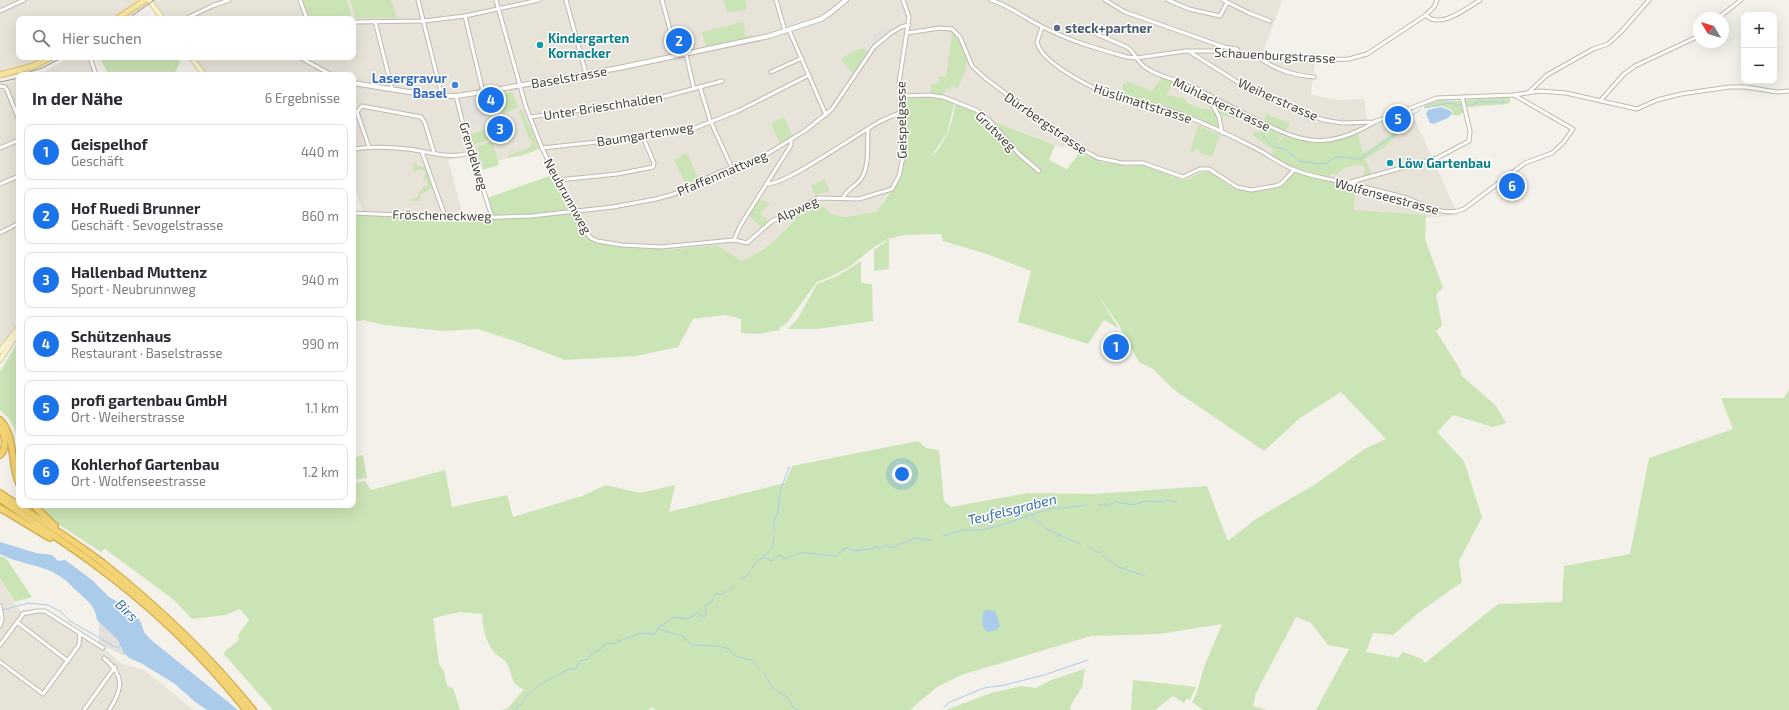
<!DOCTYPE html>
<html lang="de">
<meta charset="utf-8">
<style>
body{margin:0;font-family:"Exo 2",sans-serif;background:#f7f7f7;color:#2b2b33}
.controls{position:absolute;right:12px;top:12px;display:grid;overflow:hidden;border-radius:8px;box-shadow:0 4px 16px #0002}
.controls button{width:36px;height:36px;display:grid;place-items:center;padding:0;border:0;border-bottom:1px solid #e1e1e2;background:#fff;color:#2b2b33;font:20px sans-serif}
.compass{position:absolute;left:1693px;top:12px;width:36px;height:36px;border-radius:50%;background:#fff;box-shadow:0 4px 16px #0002;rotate:308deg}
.you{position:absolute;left:902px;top:474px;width:14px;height:14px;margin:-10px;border:3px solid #fff;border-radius:50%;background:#1a73e8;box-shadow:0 0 0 6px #1a73e833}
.badge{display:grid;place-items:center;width:26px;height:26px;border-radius:50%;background:#1a73e8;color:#fff;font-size:13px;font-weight:700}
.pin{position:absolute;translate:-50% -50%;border:2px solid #fff;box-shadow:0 1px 4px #0006}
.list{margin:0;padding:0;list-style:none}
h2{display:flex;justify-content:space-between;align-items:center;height:52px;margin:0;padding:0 16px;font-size:17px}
h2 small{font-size:13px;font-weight:400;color:#7c7c81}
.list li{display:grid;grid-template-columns:26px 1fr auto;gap:12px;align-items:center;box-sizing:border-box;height:56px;margin:0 8px 8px;padding:0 8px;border:1px solid #e1e1e2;border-radius:8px}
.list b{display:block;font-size:15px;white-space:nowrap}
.list p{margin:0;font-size:13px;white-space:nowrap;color:#7c7c81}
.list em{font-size:13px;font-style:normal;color:#7c7c81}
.icon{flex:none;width:22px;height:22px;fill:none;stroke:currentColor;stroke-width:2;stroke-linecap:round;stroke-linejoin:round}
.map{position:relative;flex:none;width:1789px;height:710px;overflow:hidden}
.search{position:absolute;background:#fff;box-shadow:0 4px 16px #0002;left:16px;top:16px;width:340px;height:44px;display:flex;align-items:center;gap:10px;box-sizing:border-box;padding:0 14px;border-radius:8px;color:#7c7c81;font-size:15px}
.panel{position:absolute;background:#fff;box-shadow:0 4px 16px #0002;left:16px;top:72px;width:340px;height:436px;border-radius:8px}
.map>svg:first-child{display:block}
.residential{fill:#e7e3d8}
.industrial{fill:#e3e0db}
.education{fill:#ebe7d5}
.green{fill:#cbe4b6}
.parking{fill:#e2e1de}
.water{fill:#abcbeb}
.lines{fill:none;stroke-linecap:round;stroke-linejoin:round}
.stream{stroke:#abcbeb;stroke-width:1}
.minor-casing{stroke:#bebaad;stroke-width:5}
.tertiary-casing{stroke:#bebaad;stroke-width:6}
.secondary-casing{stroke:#cfc69c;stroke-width:6}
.primary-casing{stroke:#dbc470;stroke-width:7}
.motorway-casing{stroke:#d2aa45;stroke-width:8}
.minor{stroke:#fff;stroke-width:3}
.tertiary{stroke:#fff;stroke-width:4}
.secondary{stroke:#faf3cc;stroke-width:4.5}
.primary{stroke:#f6e5a0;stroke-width:5}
.motorway{stroke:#f3d375;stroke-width:5.5}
.tram{stroke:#979797;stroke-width:1}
.service-dot{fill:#5c6f8a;stroke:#fff;stroke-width:1.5}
.culture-dot{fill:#0f9aa8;stroke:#fff;stroke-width:1.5}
.shop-dot{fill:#3f7fe0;stroke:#fff;stroke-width:1.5}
.labels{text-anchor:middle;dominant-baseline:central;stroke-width:3;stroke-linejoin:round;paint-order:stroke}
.service-label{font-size:13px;font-weight:bold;fill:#4e5e75;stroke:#fff;text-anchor:start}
.culture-label{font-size:13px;font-weight:bold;fill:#0d838f;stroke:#fff;text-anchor:start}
.street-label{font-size:13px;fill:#474238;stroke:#fff}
.shop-label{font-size:13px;font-weight:bold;fill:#366cbe;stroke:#fff;text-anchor:end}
.water-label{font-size:14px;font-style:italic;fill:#3971ab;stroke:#fff}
</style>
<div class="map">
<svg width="1789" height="710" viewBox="0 0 1789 710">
<rect width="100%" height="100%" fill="#f3f1ea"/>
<!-- residential -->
<g class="residential">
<path d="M0 0H157L158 2 160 0H1282L1263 53 1311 58 1315 61 1311 95 1339 100 1364 99 1367 121 1410 109 1458 215 1426 218 1354 210 1286 181 1275 186 1251 190 1237 187 1214 171 1205 169 1183 177 1143 163 1122 162 1100 156 1069 141 1063 148 1056 145 989 120 943 97 903 157 899 176 876 212 845 217 831 214 795 219 782 234 750 258 742 261 717 245 663 250 591 244 540 148 532 152H528L479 167 475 153 448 160 463 215 363 212 353 183V75H206L191 57H353V19H160L150 7 146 6 125 19H19V57H61L30 71 0 79Z"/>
<path d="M71 57H90L96 75H33L45 71Z"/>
<path d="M19 79V323L0 349V84Z"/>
<path d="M0 578 21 614 45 611 103 648 122 664 144 670 194 710H0Z"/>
</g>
<!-- industrial -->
<path class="industrial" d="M137 616 139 620 124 656 99 643V623L108 618Z"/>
<!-- education -->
<path class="education" d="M545 37 548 41 553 59 541 63 535 41Z"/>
<!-- green -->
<g class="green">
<path d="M303 0H347L352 18 310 19Z"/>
<path d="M350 0H391L397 18H356Z"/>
<path d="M724 0H745L747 9 727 13Z"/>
<path d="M744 22 745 36 753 35 754 37 706 46 702 32Z"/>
<path d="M952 32C957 36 966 54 967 60 967 69 961 80 958 88L952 86 950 89 947 88 942 96 931 94V85L940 82 938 77H946Z"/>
<path d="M864 48 869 54 854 76 841 59 854 51Z"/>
<path d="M99 57H177L180 62 176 71 170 75H109Z"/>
<path d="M1162 77 1174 81 1166 95 1183 98C1189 107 1203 109 1213 110L1217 116 1218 126 1215 128 1166 106 1123 96V83L1125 84 1127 81 1152 91Z"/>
<path d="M512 92 518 107 503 114 496 95Z"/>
<path d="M929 95 955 101 947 133 930 158C948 140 951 126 956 102L966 105 989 120 1055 145 1049 160 1067 169 1080 152 1101 162 1127 166 1143 165 1183 180C1192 179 1198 170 1209 172 1216 173 1221 180 1227 184 1237 192 1274 189 1284 182 1288 179 1291 174 1294 170L1355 185 1354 210 1426 215 1425 239 1443 288 1436 294 1442 325 1436 331 1461 371V375L1496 406 1506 423 1493 427 1453 415 1437 432 1464 461 1482 517 1459 561 1462 582 1418 613 1393 635 1373 633 1366 652 1398 658 1403 652 1422 659 1425 663 1498 604 1562 602 1564 566 1630 554 1649 458 1733 429 1721 398H1784L1789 389V710H1316L1349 649 1328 645 1311 623 1296 617 1256 693 1253 706 1267 710H1203L1192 702 1197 692 1204 667 1222 624 1159 634 1091 636 961 675 937 687 910 710H655L653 707 648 710H502L508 708 524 689C509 684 513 673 506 662 503 658 497 656 494 652 485 642 483 627 482 614L460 612 433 618 439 664 444 671 447 686 453 688 460 710H273L223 653 239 640 238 635 249 620 240 609 225 615 192 619 174 600 105 549 101 552 55 522 38 505H353V483L365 481 371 490 445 470 452 507 507 495 513 517 582 496 606 485 640 493 675 485 669 512 785 483 792 466 918 441 926 448 939 450 944 501 951 507 1027 493 1095 494 1207 486 1227 539 1229 540 1256 519 1314 485 1366 448 1386 439 1341 392 1300 418 1264 451 1173 389 1153 369 1139 362 1118 324 1096 292 1119 329 1104 320 1088 344 1018 322 1031 271 987 254 943 241 941 234 904 235 888 239 874 247 849 267 832 276 817 282 786 324 779 328 780 330 758 334 741 333V319L726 315 693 319 678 347 636 356 565 360 518 342 477 329 443 331 385 325 363 320 353 322V213L465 218 492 217 487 198 555 174 588 235 603 243 661 247 663 250 717 245 742 261C762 252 782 236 795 219L793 215 817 201 831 214 845 217 876 212C884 201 893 190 898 177 906 159 902 118 902 96Z"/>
<path d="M1510 97V102L1507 104 1468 107 1465 105V100Z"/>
<path d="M1215 100 1236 111 1234 119 1219 114 1213 103Z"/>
<path d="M1440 100 1460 101 1463 112 1459 116 1453 115 1452 110 1442 106 1424 108V105Z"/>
<path d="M522 109 539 148C533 153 517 157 508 158V156C515 151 524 151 531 146L532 141 529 139C528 132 519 115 519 110Z"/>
<path d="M1267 113 1272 117 1273 116 1290 124 1284 132 1263 122Z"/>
<path d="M784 117 793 137 780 144 771 123Z"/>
<path d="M1198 125 1220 135 1212 157 1200 153V150L1195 149 1194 152 1190 151Z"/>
<path d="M1264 125 1283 134 1277 143 1278 144 1284 136C1303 142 1320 143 1339 139 1345 138 1351 135 1358 134L1363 153C1376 147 1384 138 1396 130L1401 132 1386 146 1365 159 1372 174 1364 176 1365 168 1359 164 1344 168 1337 174H1331L1328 179 1298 170 1271 154 1274 150C1265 145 1260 140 1252 135L1254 131 1261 133Z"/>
<path d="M490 127 492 138 473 145 470 135Z"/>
<path d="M492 141 499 165 483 170 476 147Z"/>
<path d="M687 153 699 179 686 185 674 160Z"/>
<path d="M414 162 418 166 426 167 433 188 421 194 419 201H412L411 199 417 197 423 187 428 185 427 180 423 181 426 172 422 169 415 171 413 170 412 165Z"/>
<path d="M824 179 830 191 815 195 811 186Z"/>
<path d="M758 199 770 203 760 213 768 221 761 227 748 215Z"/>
<path d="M889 239V269L874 271V250Z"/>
<path d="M861 261V283L872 284 873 321 816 329H787L797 320 817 284 839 275Z"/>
<path d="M19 340V442C15 428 12 419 0 410V372Z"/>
<path d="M363 455 367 478 353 480V458Z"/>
<path d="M0 556 6 558 32 597 15 602 0 578Z"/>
<path d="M1085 669 1082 687 1070 707 1071 710H946L991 693 1021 686 1036 688 1051 680Z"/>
<path d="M1133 680 1196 687 1190 700 1187 699 1184 703 1173 696 1155 710H1131Z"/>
</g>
<!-- parking -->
<g class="parking">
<path d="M886 26 891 33 874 47 868 39Z"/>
<path d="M480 97 488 121 469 128 461 102Z"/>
</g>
<!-- water -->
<g class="water">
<path d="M1441 107 1451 111 1452 114 1448 118 1433 124 1430 123 1426 114 1428 110Z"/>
<path d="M0 542 36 553 52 555 58 561 65 560 72 565 92 580 109 597 125 606 137 616 141 623 144 632 150 639 238 710H207L194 701 175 684 141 663 129 658 124 653 118 640 97 620C96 607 88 601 79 593 72 587 66 579 58 575 40 564 19 564 0 554Z"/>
<path d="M985 610H992L996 612 1000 626 997 630 988 632C980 627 981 617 985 610Z"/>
</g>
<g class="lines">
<!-- stream -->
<g class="stream">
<path d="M1466 105H1473L1480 101C1488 104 1494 100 1501 103L1504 102V97"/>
<path d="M1425 108 1448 103 1461 105"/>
<path d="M1263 136 1273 146"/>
<path d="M1277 147 1286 150 1300 162C1309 161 1315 165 1323 164 1328 164 1330 160 1334 158 1342 155 1351 159 1360 159L1397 133 1414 114 1420 110"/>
<path d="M1098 504 1105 506 1116 502 1134 505 1144 501 1164 502 1167 500 1177 502"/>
<path d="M1031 514 1046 529 1080 544"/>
<path d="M774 532V521L778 512 780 492 789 467"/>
<path d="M943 536 963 530H981L1001 525 1052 508H1062L1087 505"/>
<path d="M1087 546 1099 553"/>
<path d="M1103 556 1119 567 1145 576"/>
<path d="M761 559 773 546 774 537"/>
<path d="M741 579 748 575 757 561 764 557 771 561 779 555 785 559C805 547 816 556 836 556L846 548 856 551 865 549 868 550 876 546 878 549 887 545 891 548 915 538 931 540"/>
<path d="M2 610 29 603 48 605 61 612 70 621 117 648 121 645"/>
<path d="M659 629 682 636 692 645 718 646 729 649 735 656 751 660 760 669"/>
<path d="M764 673 772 687 788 698 793 707 799 710"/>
<path d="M944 707 950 702 984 688 1005 685 1044 675 1088 660"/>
<path d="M515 710 518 705 522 704C530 685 554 679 570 668L575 670 580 661 588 659 592 653 598 651 606 644H612L640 633 655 634 659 626C665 625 666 621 671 619 676 616 682 618 688 619L697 613 704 617 706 615 705 606 712 602 714 596 717 593 722 595 733 586"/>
</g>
<!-- minor casing -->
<g class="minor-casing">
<g id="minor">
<path d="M300 0 307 19"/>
<path d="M418 0 442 96"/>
<path d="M496 0 526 107 542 148 583 229 591 238 597 241 622 245 661 247 734 240 747 243 772 221 791 213 818 198 859 199 892 189 899 176 903 157 902 96 899 83 909 17 903 0"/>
<path d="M566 0 586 74"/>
<path d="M662 0 677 56"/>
<path d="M776 0 785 31"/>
<path d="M991 0C1012 7 1024 18 1043 27 1070 41 1098 49 1127 57L1136 58 1186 51H1217L1309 60 1349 59 1367 54 1426 15 1434 7 1437 0"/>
<path d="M1105 0 1125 12 1224 47 1237 49 1239 53"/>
<path d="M1168 0 1189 9 1220 16 1227 3"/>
<path d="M1223 0 1249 13 1270 21"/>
<path d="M0 11 24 0"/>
<path d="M1426 15C1439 30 1467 8 1480 0"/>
<path d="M465 16 483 92"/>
<path d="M1718 18 1741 0"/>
<path d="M185 19 212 6 229 0"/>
<path d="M375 21 392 89"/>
<path d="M353 22 424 21 465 16 539 0"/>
<path d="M1042 27 1037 42C1041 61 1078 80 1094 88 1120 101 1153 103 1181 114 1206 124 1232 136 1255 148 1269 155 1281 165 1295 170 1312 177 1330 179 1348 183 1366 188 1385 192 1403 197 1423 203 1442 218 1464 209L1525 163 1552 153 1563 143 1573 129 1514 95"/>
<path d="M1080 27 1127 47C1135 52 1137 62 1145 67 1159 78 1180 80 1196 88 1217 100 1239 111 1261 122 1305 144 1328 149 1373 123"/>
<path d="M789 30 826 115"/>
<path d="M907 33 940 28 952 29 960 37 972 66 985 78 1074 145 1098 158 1122 163H1143L1183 177 1200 169H1209L1237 187 1251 190 1275 186 1281 184 1294 170"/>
<path d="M1190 52 1250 90 1300 112 1324 120 1342 123 1374 122 1437 98 1514 95 1540 91 1566 93 1637 109 1657 100 1681 94 1729 87H1745L1777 92 1789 91"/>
<path d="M686 54 694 89"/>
<path d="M1255 55C1274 69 1291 75 1314 77"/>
<path d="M90 57 96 75"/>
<path d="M299 57 332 75"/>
<path d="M771 72 802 58"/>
<path d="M0 86 5 87 7 90 19 120"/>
<path d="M700 87 710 120 732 168"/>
<path d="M1530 91 1547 75 1593 49 1608 44 1621 32 1649 0"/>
<path d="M456 96 465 132 492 217"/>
<path d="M902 96 929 95 943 97 976 110 989 120 1019 154 1039 171"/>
<path d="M1208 96 1219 117 1222 133"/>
<path d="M1600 101 1624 74 1635 66 1699 36"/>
<path d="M530 117 648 101 722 81"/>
<path d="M369 147 357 112 362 106 421 117 425 123 434 153"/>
<path d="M0 148 19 140"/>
<path d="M542 148 643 137 695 128 738 111 809 75"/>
<path d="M353 149C371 146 390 147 408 149 430 152 451 160 472 152"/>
<path d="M422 152 445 216"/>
<path d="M558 180 617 174 653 167 654 163 643 137"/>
<path d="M1347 183 1437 158 1469 141 1470 131 1462 97"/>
<path d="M0 184 19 176"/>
<path d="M766 184C783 187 860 132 879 122 887 118 895 115 902 112"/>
<path d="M843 198C846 190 856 186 861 179 870 166 867 144 868 129"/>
<path d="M353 213 465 218 531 216 613 207 656 199 674 194 722 171 745 166 756 161 806 130 832 109 874 47 891 33 901 27 909 25"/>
<path d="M0 233 19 223"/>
<path d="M734 240 740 226 791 145V140"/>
<path d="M0 606 2 619 0 626"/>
<path d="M22 614 37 611H45L103 648"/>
<path d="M17 622 68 661"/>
<path d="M0 645 24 613"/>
<path d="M104 658C124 675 124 688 109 710"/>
<path d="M0 662 43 694 79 645 80 633"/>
<path d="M84 710 115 667"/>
</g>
</g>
<!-- tertiary casing -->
<g class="tertiary-casing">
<path id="tertiary" d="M353 83 434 96H456L483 92 619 68 769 36 821 19 830 13 846 0"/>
</g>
<!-- secondary casing -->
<g class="secondary-casing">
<g id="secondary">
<path d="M149 0 163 19"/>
<path d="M191 57 204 75"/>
<path d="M0 351 19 327"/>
<path d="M0 360 19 331"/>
</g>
</g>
<!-- primary casing -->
<g class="primary-casing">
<g id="primary">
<path d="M117 19 145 0"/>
<path d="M0 75 33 66 52 57"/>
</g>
</g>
<!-- motorway casing -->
<g class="motorway-casing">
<g id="motorway">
<path d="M0 420C16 436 10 463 19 484"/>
<path d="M0 428C6 435 7 448 0 455"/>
<path d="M0 493C34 516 70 538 103 563 158 607 209 655 253 710"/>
<path d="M0 499C30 520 61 540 90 561 148 603 202 654 246 710"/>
<path d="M33 505 55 526"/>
<path d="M0 508 50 538"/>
</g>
</g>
<!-- minor -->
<use href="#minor" class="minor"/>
<!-- tertiary -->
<use href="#tertiary" class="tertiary"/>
<!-- secondary -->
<use href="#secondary" class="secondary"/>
<!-- primary -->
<use href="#primary" class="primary"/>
<!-- motorway -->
<use href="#motorway" class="motorway"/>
<!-- tram -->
<g class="tram">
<path d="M128 19 154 0"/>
<path d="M20 75 42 68 63 57"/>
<path d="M0 82 19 78"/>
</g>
</g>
<!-- markers -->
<circle class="service-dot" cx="1057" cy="28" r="4"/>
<g class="culture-dot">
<circle cx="540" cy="45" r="4"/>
<circle cx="1390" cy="163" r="4"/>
</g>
<circle class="shop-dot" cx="455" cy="85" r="4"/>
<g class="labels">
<!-- service labels -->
<g class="service-label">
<text x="1065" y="28">steck+partner</text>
</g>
<!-- culture labels -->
<g class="culture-label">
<text x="548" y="38">Kindergarten<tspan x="548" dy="15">Kornacker</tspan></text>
<text x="1398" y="163">Löw Gartenbau</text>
</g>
<!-- street labels -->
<g class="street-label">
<text transform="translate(1275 55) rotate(3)">Schauenburgstrasse</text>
<text transform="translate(569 77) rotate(-10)">Baselstrasse</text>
<text transform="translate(1278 99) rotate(24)">Weiherstrasse</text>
<text transform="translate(1143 103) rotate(18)">Hüslimattstrasse</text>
<text transform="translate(1222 104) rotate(26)">Mühlackerstrasse</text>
<text transform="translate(603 106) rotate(-9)">Unter Brieschhalden</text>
<text transform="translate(901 120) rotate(-91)">Geispelgasse</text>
<text transform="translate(1046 123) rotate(35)">Dürrbergstrasse</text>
<text transform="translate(996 131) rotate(45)">Grutweg</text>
<text transform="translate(645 134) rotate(-9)">Baumgartenweg</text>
<text transform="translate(474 156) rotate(73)">Grendelweg</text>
<text transform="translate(722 173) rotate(-23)">Pfaffenmattweg</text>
<text transform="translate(568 196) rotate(61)">Neubrunnweg</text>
<text transform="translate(1387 196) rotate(15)">Wolfenseestrasse</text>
<text transform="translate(797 209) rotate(-25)">Alpweg</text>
<text transform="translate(442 215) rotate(1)">Fröscheneckweg</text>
</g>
<!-- shop labels -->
<g class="shop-label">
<text x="447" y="78">Lasergravur<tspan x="447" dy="15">Basel</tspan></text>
</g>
<!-- water labels -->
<g class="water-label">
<text transform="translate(1012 509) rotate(-14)">Teufelsgraben</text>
<text transform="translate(127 610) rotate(44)">Birs</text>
</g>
</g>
</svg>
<div class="controls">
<button>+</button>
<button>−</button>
</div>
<svg class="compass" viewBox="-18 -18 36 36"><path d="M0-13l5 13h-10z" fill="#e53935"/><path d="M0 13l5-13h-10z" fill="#7c7c81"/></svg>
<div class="you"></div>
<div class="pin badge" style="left:1116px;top:347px">1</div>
<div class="pin badge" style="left:679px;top:41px">2</div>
<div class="pin badge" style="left:500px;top:129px">3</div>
<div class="pin badge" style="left:491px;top:100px">4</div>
<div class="pin badge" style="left:1398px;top:119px">5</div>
<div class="pin badge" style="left:1512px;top:186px">6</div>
<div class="search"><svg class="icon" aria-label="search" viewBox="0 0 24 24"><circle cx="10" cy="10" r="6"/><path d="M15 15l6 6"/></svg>Hier suchen</div>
<section class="panel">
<h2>In der Nähe<small>6 Ergebnisse</small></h2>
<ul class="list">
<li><span class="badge">1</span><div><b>Geispelhof</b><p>Geschäft</p></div><em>440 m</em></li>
<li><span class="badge">2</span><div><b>Hof Ruedi Brunner</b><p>Geschäft · Sevogelstrasse</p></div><em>860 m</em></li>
<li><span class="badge">3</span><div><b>Hallenbad Muttenz</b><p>Sport · Neubrunnweg</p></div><em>940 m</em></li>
<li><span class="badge">4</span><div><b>Schützenhaus</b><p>Restaurant · Baselstrasse</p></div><em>990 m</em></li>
<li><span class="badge">5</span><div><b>profi gartenbau GmbH</b><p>Ort · Weiherstrasse</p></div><em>1.1 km</em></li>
<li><span class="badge">6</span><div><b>Kohlerhof Gartenbau</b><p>Ort · Wolfenseestrasse</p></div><em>1.2 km</em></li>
</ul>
</section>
</div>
